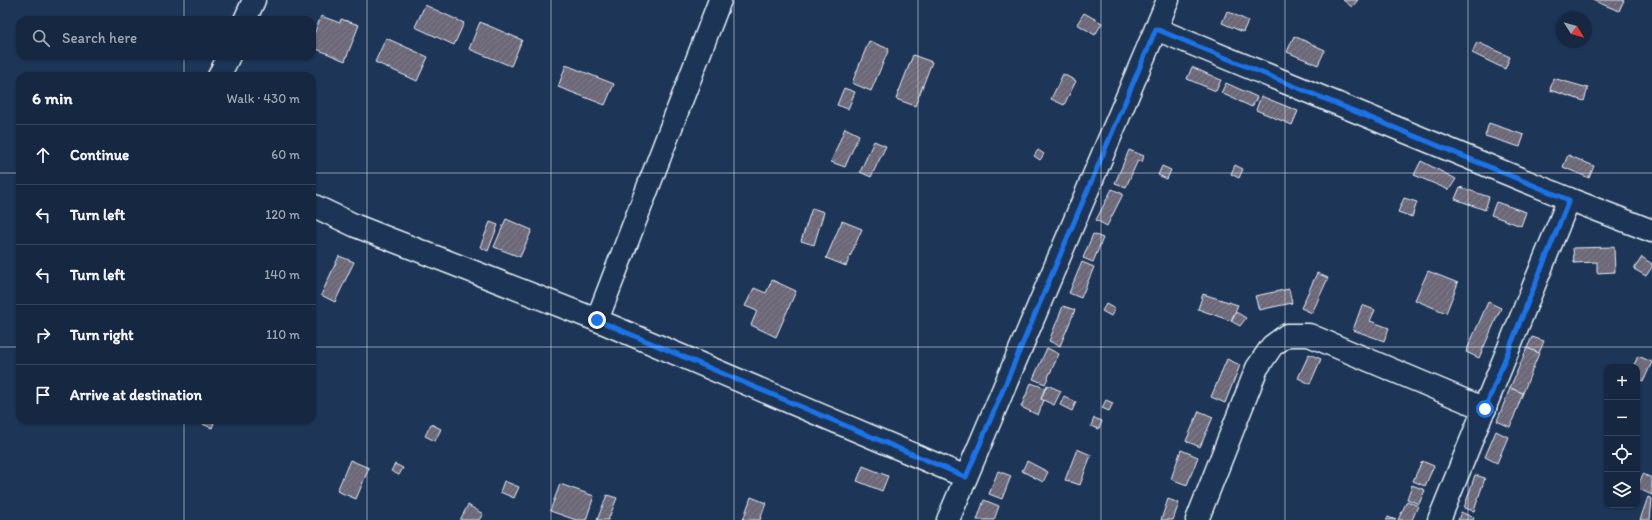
<!DOCTYPE html>
<meta charset="utf-8">
<style>
body{margin:0;font-family:Itim,sans-serif;background:#23344c;color:#f1f3f6}
.controls{position:absolute;right:12px;bottom:12px;display:grid;overflow:hidden;border-radius:8px;box-shadow:0 1px 3px #0004}
.controls button{width:36px;height:36px;display:grid;place-items:center;padding:0;border:0;border-bottom:1px solid #35445a;background:#162841;color:#f1f3f6;font:20px sans-serif}
.compass{position:absolute;left:1556px;top:12px;width:36px;height:36px;border-radius:50%;background:#162841;box-shadow:0 1px 3px #0004;rotate:127deg}
.stop{position:absolute;width:12px;height:12px;margin:-9px;border:3px solid #1a73e8;border-radius:50%;background:#fff}
.stop.end{background:#1a73e8;border-color:#fff;box-shadow:0 1px 4px #0008}
.list{margin:0;padding:0;list-style:none}
h2{display:flex;justify-content:space-between;align-items:center;height:52px;margin:0;padding:0 16px;font-size:17px}
h2 small{font-size:13px;font-weight:400;color:#9ea6b1}
.list li{display:grid;grid-template-columns:26px 1fr auto;gap:12px;align-items:center;box-sizing:border-box;height:60px;padding:0 16px;border-top:1px solid #35445a}
.list b{display:block;font-size:15px;white-space:nowrap}
.list em{font-size:13px;font-style:normal;color:#9ea6b1}
.icon{flex:none;width:22px;height:22px;fill:none;stroke:currentColor;stroke-width:2;stroke-linecap:round;stroke-linejoin:round}
.map{position:relative;flex:none;width:1652px;height:520px;overflow:hidden}
.search{position:absolute;background:#162841;box-shadow:0 1px 3px #0004;left:16px;top:16px;width:300px;height:44px;display:flex;align-items:center;gap:10px;box-sizing:border-box;padding:0 14px;border-radius:12px;color:#9ea6b1;font-size:15px}
.panel{position:absolute;background:#162841;box-shadow:0 1px 3px #0004;left:16px;top:72px;width:300px;height:352px;border-radius:12px}
.map>svg:first-child{display:block}
.building{fill:url(#building-hatch);stroke:#e8f1f8}
.lines{fill:none;stroke-linecap:round;stroke-linejoin:round}
.minor-casing{stroke:#e8f1f8;stroke-width:25}
.minor{stroke:#1d3557;stroke-width:22}
.route{stroke:#1a73e8;stroke-width:5}
.grid{fill:none;stroke:#e8f1f8;stroke-width:1;stroke-opacity:0.55}
</style>
<div class="map">
<svg width="1652" height="520" viewBox="0 0 1652 520">
<defs>
<pattern id="building-hatch" width="6" height="6" patternUnits="userSpaceOnUse"><rect width="6" height="6" fill="#6c6778"/><path d="M-1 1l2-2M0 6l6-6M5 7l2-2" fill="none" stroke="#817d8c"/></pattern>
</defs>
<rect width="100%" height="100%" fill="#1d3557"/>
<filter id="ink" filterUnits="userSpaceOnUse"><feTurbulence type="fractalNoise" baseFrequency=".025" numOctaves="2"/><feDisplacementMap in="SourceGraphic" scale="8" xChannelSelector="R" yChannelSelector="G"/><feConvolveMatrix kernelMatrix="1 2 1 2 8 2 1 2 1" color-interpolation-filters="sRGB"/></filter>
<g filter="url(#ink)">
<!-- building -->
<g class="building">
<path d="M1343 0H1358L1352 7Z"/>
<path d="M1592 0H1624L1619 11Z"/>
<path d="M425 5 464 23 454 45 415 27Z"/>
<path d="M1227 11 1248 21 1243 32 1222 23Z"/>
<path d="M1084 13 1102 23 1095 35 1077 24Z"/>
<path d="M321 16 340 23 341 19 359 25 345 61 312 47V39Z"/>
<path d="M480 22 522 40 511 66 469 49Z"/>
<path d="M1294 36 1325 50 1318 65 1287 52Z"/>
<path d="M386 38 428 57 417 81 375 62Z"/>
<path d="M869 41 889 49 871 91 852 83Z"/>
<path d="M1477 42 1510 57 1505 69 1472 53Z"/>
<path d="M913 55 932 62 915 106 896 99Z"/>
<path d="M566 65 614 84 605 105 558 87Z"/>
<path d="M1192 67 1221 80 1216 91 1187 79Z"/>
<path d="M1063 74 1076 81 1064 105 1051 99Z"/>
<path d="M1553 78 1588 88 1584 101 1550 90Z"/>
<path d="M1226 83 1257 97 1252 107 1221 93Z"/>
<path d="M844 88 855 92 848 109 837 105Z"/>
<path d="M1261 96 1298 111 1292 125 1256 110Z"/>
<path d="M1489 123 1524 135 1520 147 1485 136Z"/>
<path d="M845 128 859 135 845 167 831 162Z"/>
<path d="M874 141 886 146 871 177 860 172Z"/>
<path d="M1038 150 1044 154 1040 160 1034 156Z"/>
<path d="M1129 150 1144 156 1142 162 1138 160 1126 187 1115 183Z"/>
<path d="M1568 155 1594 166 1589 178 1563 167Z"/>
<path d="M1421 161 1456 179 1449 190 1414 175Z"/>
<path d="M1235 165 1243 169 1239 178 1231 174Z"/>
<path d="M1162 166 1171 170 1167 179 1158 175Z"/>
<path d="M1460 187 1489 197 1485 210 1455 199Z"/>
<path d="M1112 189 1123 194 1107 226 1096 220Z"/>
<path d="M1404 198 1417 202 1412 217 1398 212Z"/>
<path d="M1496 202 1526 212 1521 226 1491 215Z"/>
<path d="M812 208 824 212 814 245 801 241Z"/>
<path d="M506 219 532 230 520 257 494 247Z"/>
<path d="M842 221 862 229 846 266 826 258Z"/>
<path d="M490 222 498 225 488 251 480 247Z"/>
<path d="M1093 234 1103 238 1093 262 1083 258Z"/>
<path d="M1614 247 1615 272 1597 273V262L1574 263 1573 248Z"/>
<path d="M339 256 354 262 335 302 321 295Z"/>
<path d="M1642 257 1652 264V267L1646 276 1634 269Z"/>
<path d="M1082 262 1094 267 1081 298 1069 293Z"/>
<path d="M1428 271 1458 283 1446 313 1415 300Z"/>
<path d="M1317 273 1328 278 1312 313 1301 308Z"/>
<path d="M772 280 796 291 776 337 751 325 757 311 745 306 754 288 766 293Z"/>
<path d="M1289 289 1292 303 1259 310 1255 296Z"/>
<path d="M1203 294 1238 305 1231 321 1198 309Z"/>
<path d="M1488 302 1501 308 1479 358 1466 352Z"/>
<path d="M1106 304 1115 309 1111 316 1102 311Z"/>
<path d="M1362 305 1375 310 1370 321 1389 328 1384 341 1353 330Z"/>
<path d="M1063 306 1075 310 1060 346 1049 341Z"/>
<path d="M1236 312 1246 318 1240 326 1231 321Z"/>
<path d="M1532 337 1544 341 1539 353 1527 348Z"/>
<path d="M1047 348 1059 354 1045 384 1033 379Z"/>
<path d="M1527 348 1539 353 1523 393 1510 388Z"/>
<path d="M1309 354 1321 359 1310 384 1298 378Z"/>
<path d="M1638 356 1652 362 1643 382 1637 379V367H1633Z"/>
<path d="M1227 359 1240 365 1225 403 1211 397Z"/>
<path d="M1031 383 1045 388 1041 399 1044 400 1038 415 1021 407Z"/>
<path d="M1047 385 1061 391 1054 405 1041 399Z"/>
<path d="M1510 388 1523 393 1510 427 1497 421Z"/>
<path d="M1064 396 1076 402 1072 411 1060 405Z"/>
<path d="M1106 400 1113 403 1109 411 1102 408Z"/>
<path d="M1199 411 1213 417 1200 447 1186 441Z"/>
<path d="M1094 418 1102 421 1099 429 1091 426Z"/>
<path d="M193 420H215L212 428Z"/>
<path d="M431 424 441 429 435 441 425 436Z"/>
<path d="M1496 431 1508 437 1497 463 1485 457Z"/>
<path d="M1077 449 1091 455 1080 485 1065 480Z"/>
<path d="M1181 450 1198 457 1187 485 1171 479Z"/>
<path d="M350 460 369 468 356 499 337 491Z"/>
<path d="M1027 461 1048 472 1043 482 1022 471Z"/>
<path d="M1422 461 1434 466 1425 486 1413 481Z"/>
<path d="M395 464 403 468 399 475 391 471Z"/>
<path d="M863 466 888 476 882 491 857 481Z"/>
<path d="M998 471 1011 476 1002 499 989 494Z"/>
<path d="M1643 474 1652 478V495L1637 488Z"/>
<path d="M1475 475 1485 478 1474 511 1464 508Z"/>
<path d="M504 481 519 487 514 498 500 492Z"/>
<path d="M560 484 594 496 586 520H576L550 511Z"/>
<path d="M1412 485 1425 490 1419 504 1407 499Z"/>
<path d="M607 495 617 498 608 520H597Z"/>
<path d="M751 497 766 503 760 520H743Z"/>
<path d="M1648 497 1652 499 1650 520H1640Z"/>
<path d="M1168 499 1179 503 1173 520H1161Z"/>
<path d="M984 500 999 506 994 520H977Z"/>
<path d="M1407 501 1418 506 1412 520H1398Z"/>
<path d="M468 505 483 514 479 520H460Z"/>
<path d="M1461 512 1474 518 1473 520H1458Z"/>
<path d="M1388 517 1396 520H1386Z"/>
</g>
<g class="lines">
<!-- minor casing -->
<g class="minor-casing">
<g id="minor">
<path d="M245 20 254 0"/>
<path d="M1156 29 1569 199 1652 231"/>
<path d="M219 76 229 56"/>
<path d="M312 205 356 226 597 320 966 477"/>
<path d="M597 320 720 0"/>
<path d="M948 520 1168 0"/>
<path d="M1197 520 1257 368 1272 346 1287 335H1309L1485 409"/>
<path d="M1439 520 1569 199"/>
</g>
</g>
<!-- minor -->
<use href="#minor" class="minor"/>
</g>
</g>
<g class="lines" filter="url(#ink)">
<!-- route -->
<path class="route" d="M597 320 966 477 1156 29 1569 200 1485 409"/>
</g>
<!-- grid -->
<path class="grid" d="M184 0V20M367 0V520M551 0V520M734 0V520M918 0V520M1101 0V520M1285 0V520M1468 0V520M184 56V76M0 173H20M312 173H1652M0 347H20M312 347H1652M184 420V520"/>
</svg>
<div class="controls">
<button>+</button>
<button>−</button>
<button><svg class="icon" aria-label="locate" viewBox="0 0 24 24"><circle cx="12" cy="12" r="6"/><path d="M12 2v4M12 18v4M2 12h4M18 12h4"/></svg></button>
<button><svg class="icon" aria-label="layers" viewBox="0 0 24 24"><path d="M12 4l9 5-9 5-9-5zM3 14l9 5 9-5"/></svg></button>
</div>
<svg class="compass" viewBox="-18 -18 36 36"><path d="M0-13l5 13h-10z" fill="#e53935"/><path d="M0 13l5-13h-10z" fill="#9ea6b1"/></svg>
<div class="stop" style="left:1485px;top:409px"></div>
<div class="stop end" style="left:597px;top:320px"></div>
<div class="search"><svg class="icon" aria-label="search" viewBox="0 0 24 24"><circle cx="10" cy="10" r="6"/><path d="M15 15l6 6"/></svg>Search here</div>
<section class="panel">
<h2>6 min<small>Walk · 430 m</small></h2>
<ul class="list">
<li><svg class="icon" aria-label="ahead" viewBox="0 0 24 24"><path d="M12 20V5M6 11l6-6 6 6"/></svg><div><b>Continue</b></div><em>60 m</em></li>
<li><svg class="icon" aria-label="left" viewBox="0 0 24 24"><path d="M17 20v-9H6M10 6l-5 5 5 5"/></svg><div><b>Turn left</b></div><em>120 m</em></li>
<li><svg class="icon" aria-label="left" viewBox="0 0 24 24"><path d="M17 20v-9H6M10 6l-5 5 5 5"/></svg><div><b>Turn left</b></div><em>140 m</em></li>
<li><svg class="icon" aria-label="right" viewBox="0 0 24 24"><path d="M7 20v-9h11M14 6l5 5-5 5"/></svg><div><b>Turn right</b></div><em>110 m</em></li>
<li><svg class="icon" aria-label="arrive" viewBox="0 0 24 24"><path d="M6 21V4h12l-3 4 3 4H6"/></svg><div><b>Arrive at destination</b></div></li>
</ul>
</section>
</div>
